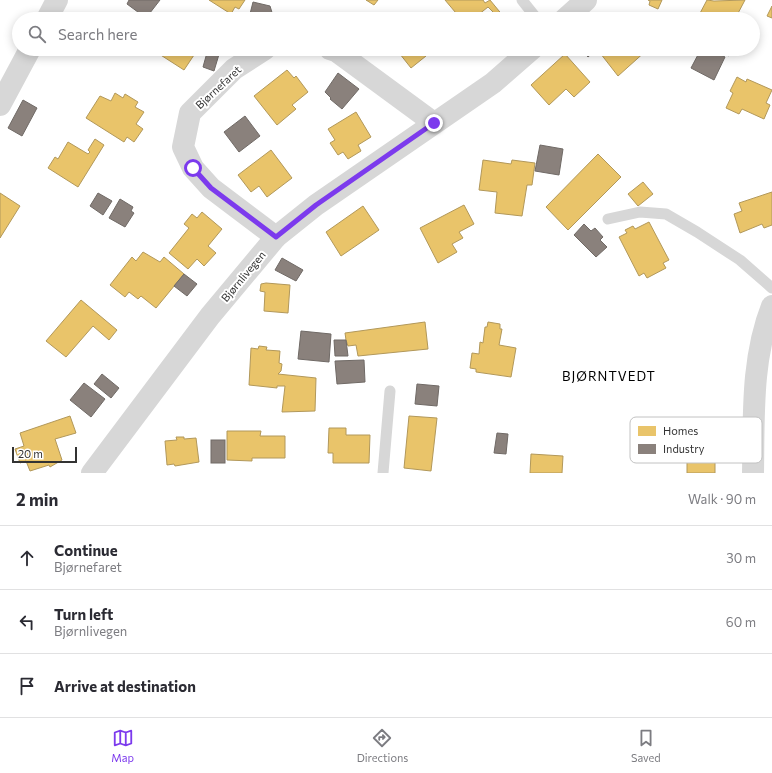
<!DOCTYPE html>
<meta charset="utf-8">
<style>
body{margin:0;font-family:Commissioner,sans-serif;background:#f7f7f7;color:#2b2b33}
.scale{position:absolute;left:12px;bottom:10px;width:65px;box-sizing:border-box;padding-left:4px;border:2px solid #333;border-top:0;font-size:11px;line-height:14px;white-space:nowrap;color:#333;-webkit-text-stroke:3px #fff;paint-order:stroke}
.stop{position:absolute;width:12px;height:12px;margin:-9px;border:3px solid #7c3aed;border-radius:50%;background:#fff}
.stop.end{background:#7c3aed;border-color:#fff;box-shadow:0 1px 4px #0008}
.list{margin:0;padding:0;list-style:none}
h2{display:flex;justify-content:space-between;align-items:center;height:52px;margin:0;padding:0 16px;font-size:17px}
h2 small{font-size:13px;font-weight:400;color:#7c7c81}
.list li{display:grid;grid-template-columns:26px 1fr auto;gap:12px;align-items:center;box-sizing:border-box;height:64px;padding:0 16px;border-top:1px solid #e1e1e2}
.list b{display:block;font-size:15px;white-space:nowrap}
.list p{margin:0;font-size:13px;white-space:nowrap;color:#7c7c81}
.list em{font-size:13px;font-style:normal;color:#7c7c81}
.icon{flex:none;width:22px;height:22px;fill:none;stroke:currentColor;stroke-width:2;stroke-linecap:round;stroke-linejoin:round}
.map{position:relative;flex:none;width:772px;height:473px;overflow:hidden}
.search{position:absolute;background:#fff;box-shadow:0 2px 10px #0003;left:12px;right:12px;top:12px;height:44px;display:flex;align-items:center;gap:10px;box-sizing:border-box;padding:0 14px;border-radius:22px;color:#7c7c81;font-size:15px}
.sheet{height:244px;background:#fff}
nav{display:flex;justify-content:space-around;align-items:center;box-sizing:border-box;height:56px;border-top:1px solid #e1e1e2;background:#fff;font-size:11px;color:#7c7c81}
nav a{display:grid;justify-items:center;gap:2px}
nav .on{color:#7c3aed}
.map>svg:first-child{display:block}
.homes{fill:#e9c46a;stroke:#b2985a}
.industry{fill:#8a817c;stroke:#706a66}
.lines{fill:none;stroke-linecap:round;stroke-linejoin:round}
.service{stroke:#d7d7d7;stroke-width:11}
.minor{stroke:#d7d7d7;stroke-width:22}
.route{stroke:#7c3aed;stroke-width:5}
.labels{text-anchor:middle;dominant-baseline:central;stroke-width:4;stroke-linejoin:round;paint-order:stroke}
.street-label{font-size:11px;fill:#333;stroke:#fff}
.quarter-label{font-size:13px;letter-spacing:1px;fill:#000;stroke:#fff}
.key{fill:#fff;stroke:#c2c2c2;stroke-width:1}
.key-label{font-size:11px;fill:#333}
</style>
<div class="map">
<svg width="772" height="473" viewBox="0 0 772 473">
<rect width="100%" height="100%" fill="#fff"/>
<!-- homes -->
<g class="homes">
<path d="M209 0H245L239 9 235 7 231 14Z"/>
<path d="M366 0H378L374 5Z"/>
<path d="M445 0H483L485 3 490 0 504 17 502 19H485L493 12 488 7 473 19H461Z"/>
<path d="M648 0H662L658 9 649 5 650 1Z"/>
<path d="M707 0 714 1 745 0 735 19H703L698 17Z"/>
<path d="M772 6V18L767 16Z"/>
<path d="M519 15 522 19H514Z"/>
<path d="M158 49H191L196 52 184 70 156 52Z"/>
<path d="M396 49H431L424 54 426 56 411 68Z"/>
<path d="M597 49H646L647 50 618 76Z"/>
<path d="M565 54 590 82 574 97 566 89 549 105 531 85Z"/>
<path d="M287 70 294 78 296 76 308 92 292 105 296 109 277 125 254 96Z"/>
<path d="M737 77 746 82 747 79 772 90 766 103 770 105 764 119 742 109 739 114 726 108 733 93 730 91Z"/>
<path d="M115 93 123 98 125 94 138 102 135 107 144 112 136 124 143 129 134 142 127 137 124 142 86 118 100 96 111 101Z"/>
<path d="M356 112 371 137 358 145 361 151 348 159 343 152 338 155 330 143 335 140 328 129Z"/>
<path d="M95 139 104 145 78 187 48 168 55 157 58 159 68 142 88 154 90 152 88 150Z"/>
<path d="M271 150 292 178 267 197 259 186 251 192 238 175Z"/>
<path d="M598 154 621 177 568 230 546 207Z"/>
<path d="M483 160 511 164 512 160 535 163 532 185H527L522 216 495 213 497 192 479 190Z"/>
<path d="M643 182 653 194 638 206 628 194Z"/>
<path d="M772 192V225L764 228 762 224 740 233 734 214 742 211 739 203Z"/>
<path d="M0 193 20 206 0 238Z"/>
<path d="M464 205 474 224 459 232 463 238 452 244 457 252 438 263 420 228Z"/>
<path d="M363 206 379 230 341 256 326 232Z"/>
<path d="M202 212 222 229 208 246 216 253 204 266 197 259 188 269 169 253 189 228 184 224 192 214 197 218Z"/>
<path d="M649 222 669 260 663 263 666 268 647 278 644 273 639 276 619 237 627 233 625 230 633 226 635 229Z"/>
<path d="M143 252 160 262 164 257 184 274 156 308 141 296 138 299 129 292 125 297 110 285 132 257 136 261Z"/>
<path d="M266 283 290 285 288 313 264 311 265 292 260 291 261 284Z"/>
<path d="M81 300 117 330 109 340 93 326 66 357 46 341Z"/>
<path d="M425 322 428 349 358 356 356 345 348 346 346 340 345 333Z"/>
<path d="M488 322 500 324V329H502L499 345 516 348 511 377 476 372V369L470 368 472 353 479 354 480 342 483 343 485 327H487Z"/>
<path d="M259 346 267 347 266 350 280 351 279 363 282 364 281 371 278 374 316 378 315 411 282 412 285 386H277V388L249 385 251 348 258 349Z"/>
<path d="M70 416 76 433 55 439 62 460 50 467 49 465 30 471 26 461 20 463 15 449 24 446 20 433Z"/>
<path d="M409 416 437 418 431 471 404 468Z"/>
<path d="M683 421H697V428H715V473H687V430H683Z"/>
<path d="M329 428H346V435H370L369 463H333V453H328Z"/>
<path d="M227 431H261L260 436H285V458H252V461L227 460Z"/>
<path d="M176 437H184V439L196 438 199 462 175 466 174 464 167 465 165 441 177 440Z"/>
<path d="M531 454 563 456 562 473H530Z"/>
</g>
<!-- industry -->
<g class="industry">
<path d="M129 0H160L146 18 127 4Z"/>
<path d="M253 2 270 6 274 19 249 18Z"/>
<path d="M208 49 220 51 214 71 203 67Z"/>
<path d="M581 49H597L588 57Z"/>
<path d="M701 49H710L725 57 714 80 691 68Z"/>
<path d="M719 49H732L729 56Z"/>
<path d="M338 73 359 89 342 109 330 99 331 98 325 92Z"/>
<path d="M23 100 37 108 22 136 8 128Z"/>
<path d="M245 116 260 136 239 152 224 132Z"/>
<path d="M540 145 563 149 559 175 535 171Z"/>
<path d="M98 193 112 201 103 215 90 206Z"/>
<path d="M120 199 133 207 131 211 134 213 125 227 109 218Z"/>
<path d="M584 224 591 231 595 228 603 237 600 240 607 247 596 257 574 235Z"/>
<path d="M282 258 303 270 296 281 275 270Z"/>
<path d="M184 274 197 284 187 296 174 286Z"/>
<path d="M301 331 331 334 329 362 298 359Z"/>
<path d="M334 340H346L348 356H335Z"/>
<path d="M364 360 365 382 337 384 335 361Z"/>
<path d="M102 374 119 388 111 398 94 384Z"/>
<path d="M84 383 105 399 91 417 70 400Z"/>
<path d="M417 384 439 386 437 406 415 404Z"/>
<path d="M497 433 508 434 506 454 494 453Z"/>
<rect x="211" y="440" width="14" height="23"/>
</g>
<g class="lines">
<!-- service -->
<g class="service">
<path d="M522 0 537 19"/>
<path d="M608 219 640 212 666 214 697 232 740 260 772 288"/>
<path d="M383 473 390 391"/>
</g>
<!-- minor -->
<g class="minor">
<path d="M47 19 57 0"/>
<path d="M565 19 586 0"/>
<path d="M265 49 234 69 190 113 183 147 193 168 211 188 276 237"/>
<path d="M330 49 336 51 434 123"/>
<path d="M0 105 30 49"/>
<path d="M92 473 210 316 276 237 316 205 493 83 532 49"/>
<path d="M753 473C754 418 751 359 772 306"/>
</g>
</g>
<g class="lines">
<!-- route -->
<path class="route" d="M193 168 211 188 276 237 316 205 434 123"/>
</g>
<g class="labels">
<!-- street labels -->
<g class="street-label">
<text transform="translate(218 87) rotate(-43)">Bjørnefaret</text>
<text transform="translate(243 276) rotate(-50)">Bjørnlivegen</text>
</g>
<!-- quarter labels -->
<g class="quarter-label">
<text x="609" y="376">BJØRNTVEDT</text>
</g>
</g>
<!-- legend -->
<rect x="630" y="417" width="132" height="46" rx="6" class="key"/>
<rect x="638" y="426" width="18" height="10" fill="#e9c46a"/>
<rect x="638" y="444" width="18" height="10" fill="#8a817c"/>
<g class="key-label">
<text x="663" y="435">Homes</text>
<text x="663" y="453">Industry</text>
</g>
</svg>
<div class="scale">20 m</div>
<div class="stop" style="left:193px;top:168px"></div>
<div class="stop end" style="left:434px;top:123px"></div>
<div class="search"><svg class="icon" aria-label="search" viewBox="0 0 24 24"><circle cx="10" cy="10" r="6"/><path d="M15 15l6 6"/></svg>Search here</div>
</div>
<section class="sheet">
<h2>2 min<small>Walk · 90 m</small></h2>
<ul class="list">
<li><svg class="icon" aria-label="ahead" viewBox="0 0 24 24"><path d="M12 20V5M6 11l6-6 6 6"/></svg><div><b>Continue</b><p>Bjørnefaret</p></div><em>30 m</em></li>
<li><svg class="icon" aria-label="left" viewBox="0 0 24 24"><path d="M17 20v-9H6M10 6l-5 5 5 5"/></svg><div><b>Turn left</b><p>Bjørnlivegen</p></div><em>60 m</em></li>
<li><svg class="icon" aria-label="arrive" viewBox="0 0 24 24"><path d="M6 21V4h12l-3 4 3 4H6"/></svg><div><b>Arrive at destination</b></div></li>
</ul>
</section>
<nav>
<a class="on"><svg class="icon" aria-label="map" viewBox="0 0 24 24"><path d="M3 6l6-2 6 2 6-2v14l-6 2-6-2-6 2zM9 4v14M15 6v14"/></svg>Map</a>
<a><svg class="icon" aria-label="directions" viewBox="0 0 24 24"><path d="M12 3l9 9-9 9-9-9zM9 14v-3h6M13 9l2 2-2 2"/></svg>Directions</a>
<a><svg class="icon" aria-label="saved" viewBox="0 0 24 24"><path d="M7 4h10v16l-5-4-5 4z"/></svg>Saved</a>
</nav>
